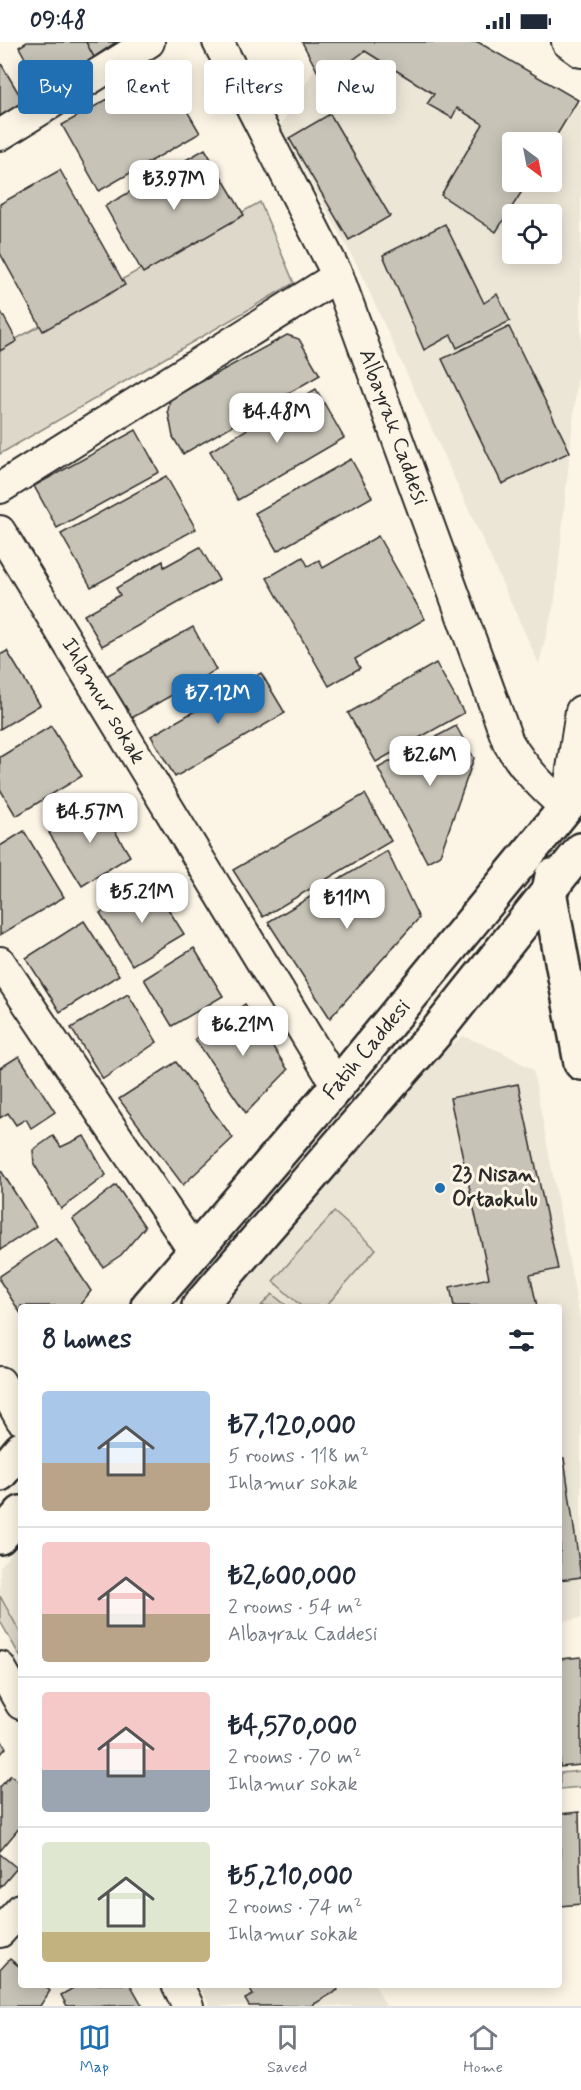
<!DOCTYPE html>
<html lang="en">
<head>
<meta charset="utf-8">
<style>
	:root { --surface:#fff; --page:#f2f2f3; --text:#1f2937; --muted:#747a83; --line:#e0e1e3; --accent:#1f6fb2 }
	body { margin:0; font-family:Mynerve,sans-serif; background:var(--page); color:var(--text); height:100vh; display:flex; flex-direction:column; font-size:22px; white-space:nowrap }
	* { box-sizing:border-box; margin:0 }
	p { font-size:20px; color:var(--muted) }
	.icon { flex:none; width:33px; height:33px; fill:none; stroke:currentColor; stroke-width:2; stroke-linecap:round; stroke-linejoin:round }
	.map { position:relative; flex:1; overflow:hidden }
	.panel { position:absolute; left:18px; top:1262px; width:544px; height:684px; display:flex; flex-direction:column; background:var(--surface); border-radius:6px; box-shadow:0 3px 15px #0003 }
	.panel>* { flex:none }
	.hud { position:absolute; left:18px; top:18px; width:546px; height:54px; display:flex; gap:12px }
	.needle { width:39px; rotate:148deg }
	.tools { position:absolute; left:502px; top:90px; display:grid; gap:12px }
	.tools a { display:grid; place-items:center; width:60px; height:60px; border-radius:6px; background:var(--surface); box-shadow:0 3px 15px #0003; font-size:30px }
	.price { position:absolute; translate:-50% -51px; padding:0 14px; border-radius:12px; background:#fff; color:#222; font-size:20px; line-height:39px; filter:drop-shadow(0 2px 3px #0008) }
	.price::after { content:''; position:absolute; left:50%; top:36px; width:18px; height:14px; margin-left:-9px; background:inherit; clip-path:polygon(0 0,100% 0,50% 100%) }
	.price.active { background:var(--accent); color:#fff }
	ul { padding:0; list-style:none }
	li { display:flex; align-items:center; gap:18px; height:150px; padding:0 24px }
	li+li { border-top:2px solid var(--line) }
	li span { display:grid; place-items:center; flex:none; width:168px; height:120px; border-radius:6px; color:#555 }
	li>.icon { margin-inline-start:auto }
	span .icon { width:72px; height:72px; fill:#fffc; stroke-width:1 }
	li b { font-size:26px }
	h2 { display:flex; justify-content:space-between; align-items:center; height:72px; padding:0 24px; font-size:26px }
	.chip { padding:0 21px; border-radius:6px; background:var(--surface); box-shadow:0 3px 15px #0003; font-size:21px; line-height:54px }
	.chip.active { background:var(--accent); color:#fff }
	.status { display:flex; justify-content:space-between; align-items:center; height:42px; padding:0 30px; background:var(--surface); direction:ltr }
	.status svg { height:16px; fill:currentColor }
	.dock { display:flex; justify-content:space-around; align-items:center; height:84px; border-top:2px solid var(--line); background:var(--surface); font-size:16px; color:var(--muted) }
	.dock a { display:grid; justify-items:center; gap:3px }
	.dock .active { color:var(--accent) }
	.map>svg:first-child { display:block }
	.built { fill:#ece6d7; fill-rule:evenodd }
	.green { fill:#ded8ca; stroke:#84827a; stroke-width:1.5 }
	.building { fill:#c8c3b7; stroke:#2b2b2b; stroke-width:1.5 }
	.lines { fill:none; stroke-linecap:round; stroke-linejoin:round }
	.minor-casing { stroke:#2b2b2b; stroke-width:34 }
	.major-casing { stroke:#2b2b2b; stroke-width:38 }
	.minor { stroke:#fcf5e5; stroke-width:30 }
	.major { stroke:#fcf5e5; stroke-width:33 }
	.poi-dot { fill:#1f6fb2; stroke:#fcf5e5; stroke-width:2 }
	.labels { text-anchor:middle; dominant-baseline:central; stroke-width:6; stroke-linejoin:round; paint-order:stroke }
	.street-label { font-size:22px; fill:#2b2b2b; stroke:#fcf5e5 }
	.poi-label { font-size:22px; font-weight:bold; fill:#2b2b2b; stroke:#fcf5e5; text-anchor:start }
</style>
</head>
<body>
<div class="status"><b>09:48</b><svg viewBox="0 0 49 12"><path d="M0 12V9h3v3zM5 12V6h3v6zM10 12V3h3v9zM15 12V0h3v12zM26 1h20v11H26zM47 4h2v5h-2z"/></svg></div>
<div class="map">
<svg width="581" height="1964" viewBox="0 0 581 1964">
	<rect width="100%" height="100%" fill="#fcf5e5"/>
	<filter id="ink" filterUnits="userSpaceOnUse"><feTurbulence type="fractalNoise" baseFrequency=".0167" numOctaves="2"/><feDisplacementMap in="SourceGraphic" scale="12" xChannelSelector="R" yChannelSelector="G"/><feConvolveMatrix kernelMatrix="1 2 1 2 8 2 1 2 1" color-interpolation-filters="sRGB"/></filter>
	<g filter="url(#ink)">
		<g class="built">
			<path d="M 331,0 L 477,0 L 581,64 L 581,300 L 555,558 L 539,622 L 358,225 L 280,84 ZM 513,100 L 552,100 L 552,140 L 513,140 ZM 513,172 L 552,172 L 552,212 L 513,212 Z"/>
			<polygon points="463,994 502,1010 533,1028 581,1282 581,1576 560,1580 560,1264 224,1264 442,1011"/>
			<polygon points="21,1500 21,1616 0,1579 0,1525"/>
			<polygon points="199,1943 375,1943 386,1964 210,1964"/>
		</g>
		<g class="green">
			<polygon points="260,160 294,241 0,412 0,306"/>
			<polygon points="334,1170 376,1207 326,1264 301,1264 273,1239"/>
			<polygon points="272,1252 287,1264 261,1264"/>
			<polygon points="0,1554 21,1592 21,1616 0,1579"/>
			<polygon points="581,1729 581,1745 560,1747 560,1731"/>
		</g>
		<g class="building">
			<polygon points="27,0 86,0 94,15 43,49 19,5"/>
			<polygon points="86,0 116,0 94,15"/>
			<polygon points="302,0 478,0 578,58 552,101 513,100 513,140 528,140 496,190 441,153 483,82 457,66 452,76 427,62 434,52 365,9 323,40"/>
			<polygon points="0,20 28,67 0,83"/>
			<polygon points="162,26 200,91 99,149 62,83"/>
			<polygon points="330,72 390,174 349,198 289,96"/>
			<polygon points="205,107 244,173 143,231 105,164"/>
			<polygon points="60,128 125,243 43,289 0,211 0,162"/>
			<polygon points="445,182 484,261 497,252 510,279 457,306 451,293 424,308 383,213"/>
			<polygon points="0,268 17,299 0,309"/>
			<polygon points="509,285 570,410 502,442 442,317"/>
			<polygon points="287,293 299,297 320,333 183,412 173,395 168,369 170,357"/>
			<polygon points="316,347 344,396 238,458 210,409"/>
			<polygon points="136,388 159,430 57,486 34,444"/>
			<polygon points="351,417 372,455 277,509 255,471"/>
			<polygon points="166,434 196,487 91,545 61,492"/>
			<polygon points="378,494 425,577 355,617 360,626 329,644 267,536 303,515 308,524 319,518 323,526"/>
			<polygon points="200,505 219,538 102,604 84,573 120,553 116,546 163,519 164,525"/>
			<polygon points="193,585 216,628 130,677 106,634"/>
			<polygon points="7,609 40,663 0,687 0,613"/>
			<polygon points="436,621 464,671 376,720 348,671"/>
			<polygon points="261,631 285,671 175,735 151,694"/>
			<polygon points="51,684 82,734 16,774 0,747 0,715"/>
			<polygon points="456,684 474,716 440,813 427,820 378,726"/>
			<polygon points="365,752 391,799 263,875 233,828"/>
			<polygon points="98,761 130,814 82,844 49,791"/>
			<polygon points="24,789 64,855 0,893 0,804"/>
			<polygon points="387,809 419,876 330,976 268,880"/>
			<polygon points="151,840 184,892 132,923 100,871"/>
			<polygon points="84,879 119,933 60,970 26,916"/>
			<polygon points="194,906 223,954 172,984 144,937"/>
			<polygon points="128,952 157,1000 103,1037 71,986"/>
			<polygon points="245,962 288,1028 246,1071 195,997"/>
			<polygon points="19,1014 55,1070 31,1086 26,1077 16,1083 8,1071 0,1076 0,1026"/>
			<polygon points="176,1020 233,1096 183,1143 119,1057"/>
			<polygon points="518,1042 558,1227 530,1233 537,1264 454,1264 450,1245 489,1236 450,1056"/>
			<polygon points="53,1094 61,1105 84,1094 106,1133 61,1167 34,1122 33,1108"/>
			<polygon points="0,1127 36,1184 0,1208"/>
			<polygon points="116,1143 145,1185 121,1213 103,1225 73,1177"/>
			<polygon points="56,1196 91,1249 79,1264 21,1264 21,1272 0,1239 0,1234"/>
			<polygon points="564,1416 581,1535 560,1538 560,1417"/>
			<polygon points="581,1615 581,1723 560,1725 560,1617"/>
			<polygon points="0,1696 6,1706 0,1713"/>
			<polygon points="11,1733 21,1741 21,1784 0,1809 0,1745"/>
			<polygon points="579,1770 581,1862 560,1864 560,1772"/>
			<polygon points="0,1812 17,1826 0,1846"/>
			<polygon points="10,1917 21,1926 21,1942 42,1942 50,1949 40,1964 0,1964 0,1928"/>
			<polygon points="80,1942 130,1942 142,1963 67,1964 61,1953"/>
			<polygon points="247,1942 335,1942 338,1948 311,1964 249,1964 245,1957 253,1953"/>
		</g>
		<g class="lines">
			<g class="minor-casing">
				<g id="minor">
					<path d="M 218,0 L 338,234 L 508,700 C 524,727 543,746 566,766"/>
					<polyline points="567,0 581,10"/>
					<polyline points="0,93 149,0"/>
					<polyline points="0,446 338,234"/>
					<polyline points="0,489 337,1044"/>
					<polyline points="566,766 581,669"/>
					<polyline points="0,920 195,1211"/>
					<polyline points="0,1340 21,1377"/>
					<polyline points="0,1625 21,1662"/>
					<polyline points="0,1890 21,1867"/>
					<polyline points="177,1942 188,1964"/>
				</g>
			</g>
			<g class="major-casing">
				<g id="major">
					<polyline points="552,834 549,849 581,1021"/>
					<polyline points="148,1264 337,1044 581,747"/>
					<polyline points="199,1264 438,988 581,808"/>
					<polyline points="0,1432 21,1407"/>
					<polyline points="0,1495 21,1471"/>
				</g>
			</g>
			<use href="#minor" class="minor"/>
			<use href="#major" class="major"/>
		</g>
	</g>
	<circle class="poi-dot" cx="440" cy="1146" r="6"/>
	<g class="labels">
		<g class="street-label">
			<text transform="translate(393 385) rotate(70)">Albayrak Caddesi</text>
			<text transform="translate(103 659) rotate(59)">Ihlamur sokak</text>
			<text transform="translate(367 1008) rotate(-50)">Fatih Caddesi</text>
		</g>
		<g class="poi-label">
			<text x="452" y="1133">23 Nisan<tspan x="452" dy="25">Ortaokulu</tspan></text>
		</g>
	</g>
</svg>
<div class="tools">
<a><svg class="needle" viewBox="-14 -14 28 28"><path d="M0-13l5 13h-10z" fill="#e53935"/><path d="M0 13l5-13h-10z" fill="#747a83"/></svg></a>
<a><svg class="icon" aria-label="locate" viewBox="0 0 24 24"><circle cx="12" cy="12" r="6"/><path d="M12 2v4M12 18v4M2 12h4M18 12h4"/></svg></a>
</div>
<b class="price" style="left:174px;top:169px">₺3.97M</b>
<b class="price" style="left:277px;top:402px">₺4.48M</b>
<b class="price active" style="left:218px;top:683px">₺7.12M</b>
<b class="price" style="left:430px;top:745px">₺2.6M</b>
<b class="price" style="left:90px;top:802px">₺4.57M</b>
<b class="price" style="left:142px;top:882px">₺5.21M</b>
<b class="price" style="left:347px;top:888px">₺11M</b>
<b class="price" style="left:243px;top:1015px">₺6.21M</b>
<div class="hud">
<a class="chip active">Buy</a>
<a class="chip">Rent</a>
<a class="chip">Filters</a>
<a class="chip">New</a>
</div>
<section class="panel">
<h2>8 homes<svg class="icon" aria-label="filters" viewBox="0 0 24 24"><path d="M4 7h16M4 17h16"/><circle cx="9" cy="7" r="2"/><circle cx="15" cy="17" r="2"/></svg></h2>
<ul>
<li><span style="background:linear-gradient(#a9c7e8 60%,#b9a48a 0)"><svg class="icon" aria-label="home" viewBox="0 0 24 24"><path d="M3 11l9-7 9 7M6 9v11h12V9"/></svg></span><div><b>₺7,120,000</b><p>5 rooms · 118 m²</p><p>Ihlamur sokak</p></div></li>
<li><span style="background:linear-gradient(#f6c9c9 60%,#b9a48a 0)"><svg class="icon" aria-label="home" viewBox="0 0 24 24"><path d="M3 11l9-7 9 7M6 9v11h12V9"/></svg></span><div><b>₺2,600,000</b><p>2 rooms · 54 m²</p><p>Albayrak Caddesi</p></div></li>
<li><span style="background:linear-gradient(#f6c9c9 65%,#9aa5b1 0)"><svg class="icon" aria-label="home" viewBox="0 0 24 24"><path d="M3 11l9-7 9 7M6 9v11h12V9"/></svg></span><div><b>₺4,570,000</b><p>2 rooms · 70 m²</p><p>Ihlamur sokak</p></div></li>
<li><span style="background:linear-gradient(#dfe7d0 75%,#c2b280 0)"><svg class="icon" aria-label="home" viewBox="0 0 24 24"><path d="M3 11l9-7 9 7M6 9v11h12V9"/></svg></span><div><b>₺5,210,000</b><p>2 rooms · 74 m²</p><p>Ihlamur sokak</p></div></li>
</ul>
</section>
</div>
<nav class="dock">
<a class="active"><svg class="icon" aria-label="map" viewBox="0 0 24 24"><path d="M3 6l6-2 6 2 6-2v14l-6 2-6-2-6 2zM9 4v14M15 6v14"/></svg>Map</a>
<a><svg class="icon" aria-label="saved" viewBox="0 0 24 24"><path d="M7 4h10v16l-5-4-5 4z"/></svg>Saved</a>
<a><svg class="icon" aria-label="home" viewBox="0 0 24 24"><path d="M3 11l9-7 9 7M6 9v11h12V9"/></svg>Home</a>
</nav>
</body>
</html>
